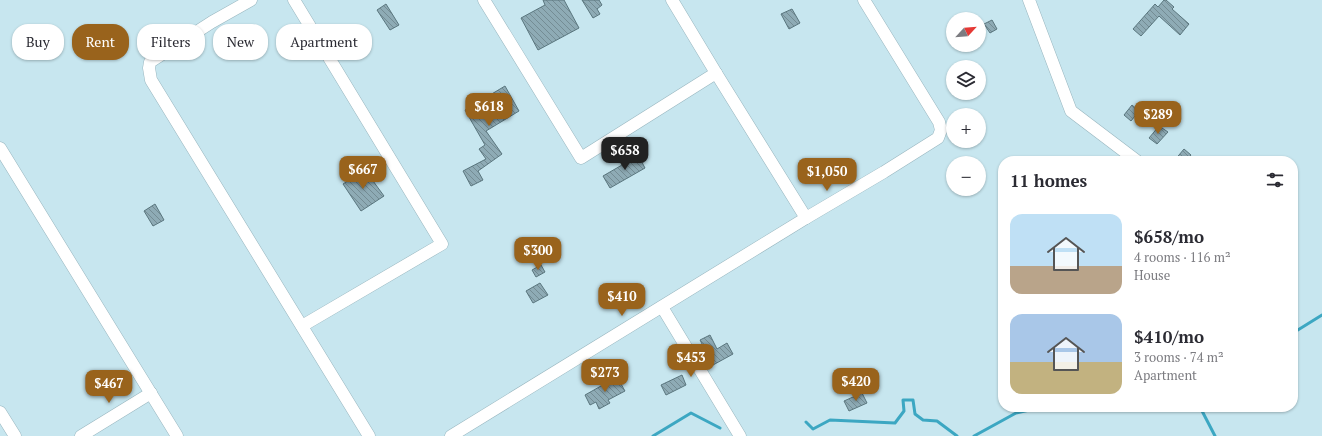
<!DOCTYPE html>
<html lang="en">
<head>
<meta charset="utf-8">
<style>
	:root { --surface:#fff; --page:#f7f7f7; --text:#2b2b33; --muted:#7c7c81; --accent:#99631c }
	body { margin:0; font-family:"PT Serif",serif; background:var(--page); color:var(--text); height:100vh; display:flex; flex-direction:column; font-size:15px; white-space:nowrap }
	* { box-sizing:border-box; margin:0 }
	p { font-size:13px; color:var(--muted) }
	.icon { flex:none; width:22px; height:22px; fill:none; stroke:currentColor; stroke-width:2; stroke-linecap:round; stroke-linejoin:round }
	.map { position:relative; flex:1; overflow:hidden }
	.side { position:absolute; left:998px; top:156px; width:300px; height:256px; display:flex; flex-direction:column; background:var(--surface); border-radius:16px; box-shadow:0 1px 3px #0004 }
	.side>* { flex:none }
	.hud { position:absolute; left:12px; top:24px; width:380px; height:36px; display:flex; gap:8px }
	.needle { width:26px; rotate:64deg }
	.controls { position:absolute; left:946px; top:12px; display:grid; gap:8px }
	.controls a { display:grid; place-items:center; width:40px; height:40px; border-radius:50%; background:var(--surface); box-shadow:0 1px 3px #0004; font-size:20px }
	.price { position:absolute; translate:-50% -34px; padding:0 9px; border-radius:8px; background:var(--accent); color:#fff; font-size:13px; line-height:26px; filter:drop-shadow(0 1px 2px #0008) }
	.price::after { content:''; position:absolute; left:50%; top:24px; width:12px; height:9px; margin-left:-6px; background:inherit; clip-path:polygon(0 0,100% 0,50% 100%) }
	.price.current { background:#222; color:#fff }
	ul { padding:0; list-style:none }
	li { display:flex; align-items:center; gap:12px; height:100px; padding:0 12px }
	li span { display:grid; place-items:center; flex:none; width:112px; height:80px; border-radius:12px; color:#555 }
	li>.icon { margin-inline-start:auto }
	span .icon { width:48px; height:48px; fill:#fffc; stroke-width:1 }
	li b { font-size:17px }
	h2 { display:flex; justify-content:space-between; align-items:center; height:48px; padding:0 12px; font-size:17px }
	.tag { padding:0 14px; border-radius:16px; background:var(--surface); box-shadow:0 1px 3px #0004; font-size:14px; line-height:36px }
	.tag.current { background:var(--accent); color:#fff }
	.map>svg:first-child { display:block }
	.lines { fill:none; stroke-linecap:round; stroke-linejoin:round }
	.stream { stroke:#3ca7c2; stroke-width:3 }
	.building { fill:url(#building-back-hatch); stroke:#5a767e }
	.minor-casing { stroke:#98b6bf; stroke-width:13 }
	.minor { stroke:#fff; stroke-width:12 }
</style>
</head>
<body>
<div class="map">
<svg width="1322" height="436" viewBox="0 0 1322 436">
	<defs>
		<pattern id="building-back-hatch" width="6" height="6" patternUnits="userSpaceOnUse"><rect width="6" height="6" fill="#8eabb5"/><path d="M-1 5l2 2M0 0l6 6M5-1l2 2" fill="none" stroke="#748c94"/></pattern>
	</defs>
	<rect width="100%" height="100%" fill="#c7e6ef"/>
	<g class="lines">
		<g class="stream">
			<polyline points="1293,333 1322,315"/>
			<polyline points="1200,407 1215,436"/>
			<polyline points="806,422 813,429 830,420 895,423 904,411 903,400 913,400 915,414 923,420 937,421 957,436"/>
			<polyline points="653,436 691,413 720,428"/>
			<polyline points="974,436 1016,413 1043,407"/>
		</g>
	</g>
	<g class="building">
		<polygon points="543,0 564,0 579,28 538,50 521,18 545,5"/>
		<polygon points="582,0 599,0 602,5 597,9 600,14 593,18"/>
		<polygon points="1164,0 1166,0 1174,7 1172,9 1189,24 1180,35 1159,16 1141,36 1133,29 1155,4 1158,7"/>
		<polygon points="386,4 399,25 390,30 377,10"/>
		<polygon points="792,9 800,23 789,29 781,14"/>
		<polygon points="992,20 997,29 990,33 984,24"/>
		<polygon points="505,86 519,111 486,131 502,154 478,171 483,180 471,186 463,171 486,159 479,149 485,145 465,110"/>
		<polygon points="1132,105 1139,111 1131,121 1124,115"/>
		<polygon points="1159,126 1168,132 1157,144 1149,138"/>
		<polygon points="1184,149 1191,155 1186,161 1174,161"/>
		<polygon points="637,153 645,168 610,188 603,176 622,165 621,162"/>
		<polygon points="365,170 384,196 361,211 343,184"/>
		<polygon points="155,204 164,220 153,226 144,211"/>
		<polygon points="541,265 545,272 536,277 532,270"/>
		<polygon points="540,283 548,295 533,303 526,291"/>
		<polygon points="710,335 717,349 727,343 733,354 713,365 700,340"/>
		<polygon points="682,375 686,385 666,395 661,385"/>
		<polygon points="617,377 625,391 608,400 610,403 599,409 596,402 590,405 585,395"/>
		<polygon points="862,393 867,403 849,411 844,401"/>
	</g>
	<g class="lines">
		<g class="minor-casing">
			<g id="minor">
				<polyline points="251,0 212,22 150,62 149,68 151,80 369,436"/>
				<polyline points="294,0 442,244 302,326"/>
				<polyline points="484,0 581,158 716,73"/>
				<polyline points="672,0 716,73 806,218 884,172 938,138 941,130 939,122 864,0"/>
				<polyline points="1029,0 1071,111 1137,161"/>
				<polyline points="0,148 177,436"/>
				<polyline points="662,307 740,436"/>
				<polyline points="0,412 15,436"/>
				<polyline points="81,436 151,393"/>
				<polyline points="451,436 806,218"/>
			</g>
		</g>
		<use href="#minor" class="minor"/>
	</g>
</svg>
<div class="controls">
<a><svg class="needle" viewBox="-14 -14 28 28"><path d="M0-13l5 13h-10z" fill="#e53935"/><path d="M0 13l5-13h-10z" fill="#7c7c81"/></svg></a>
<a><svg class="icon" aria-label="layers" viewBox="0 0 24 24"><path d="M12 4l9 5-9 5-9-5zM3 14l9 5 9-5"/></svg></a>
<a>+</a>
<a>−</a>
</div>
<b class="price" style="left:489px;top:127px">$618</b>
<b class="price" style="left:1158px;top:135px">$289</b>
<b class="price current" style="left:625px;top:171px">$658</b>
<b class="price" style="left:363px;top:190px">$667</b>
<b class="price" style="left:827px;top:192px">$1,050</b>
<b class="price" style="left:538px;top:271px">$300</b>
<b class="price" style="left:622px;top:317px">$410</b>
<b class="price" style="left:691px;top:378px">$453</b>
<b class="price" style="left:605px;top:393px">$273</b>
<b class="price" style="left:856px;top:402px">$420</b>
<b class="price" style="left:109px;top:404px">$467</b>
<div class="hud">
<a class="tag">Buy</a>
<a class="tag current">Rent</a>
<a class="tag">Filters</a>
<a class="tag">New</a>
<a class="tag">Apartment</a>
</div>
<section class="side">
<h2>11 homes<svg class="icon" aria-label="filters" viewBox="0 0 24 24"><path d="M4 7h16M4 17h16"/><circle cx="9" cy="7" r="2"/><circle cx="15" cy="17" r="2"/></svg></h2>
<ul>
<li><span style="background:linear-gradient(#bfe0f5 65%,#b9a48a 0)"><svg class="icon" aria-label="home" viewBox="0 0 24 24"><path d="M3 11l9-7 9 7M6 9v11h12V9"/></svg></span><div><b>$658/mo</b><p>4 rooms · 116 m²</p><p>House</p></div></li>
<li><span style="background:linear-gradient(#a9c7e8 60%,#c2b280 0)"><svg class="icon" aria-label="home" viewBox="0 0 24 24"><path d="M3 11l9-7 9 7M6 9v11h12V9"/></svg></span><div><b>$410/mo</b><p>3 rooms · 74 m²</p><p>Apartment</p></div></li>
</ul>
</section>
</div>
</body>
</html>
